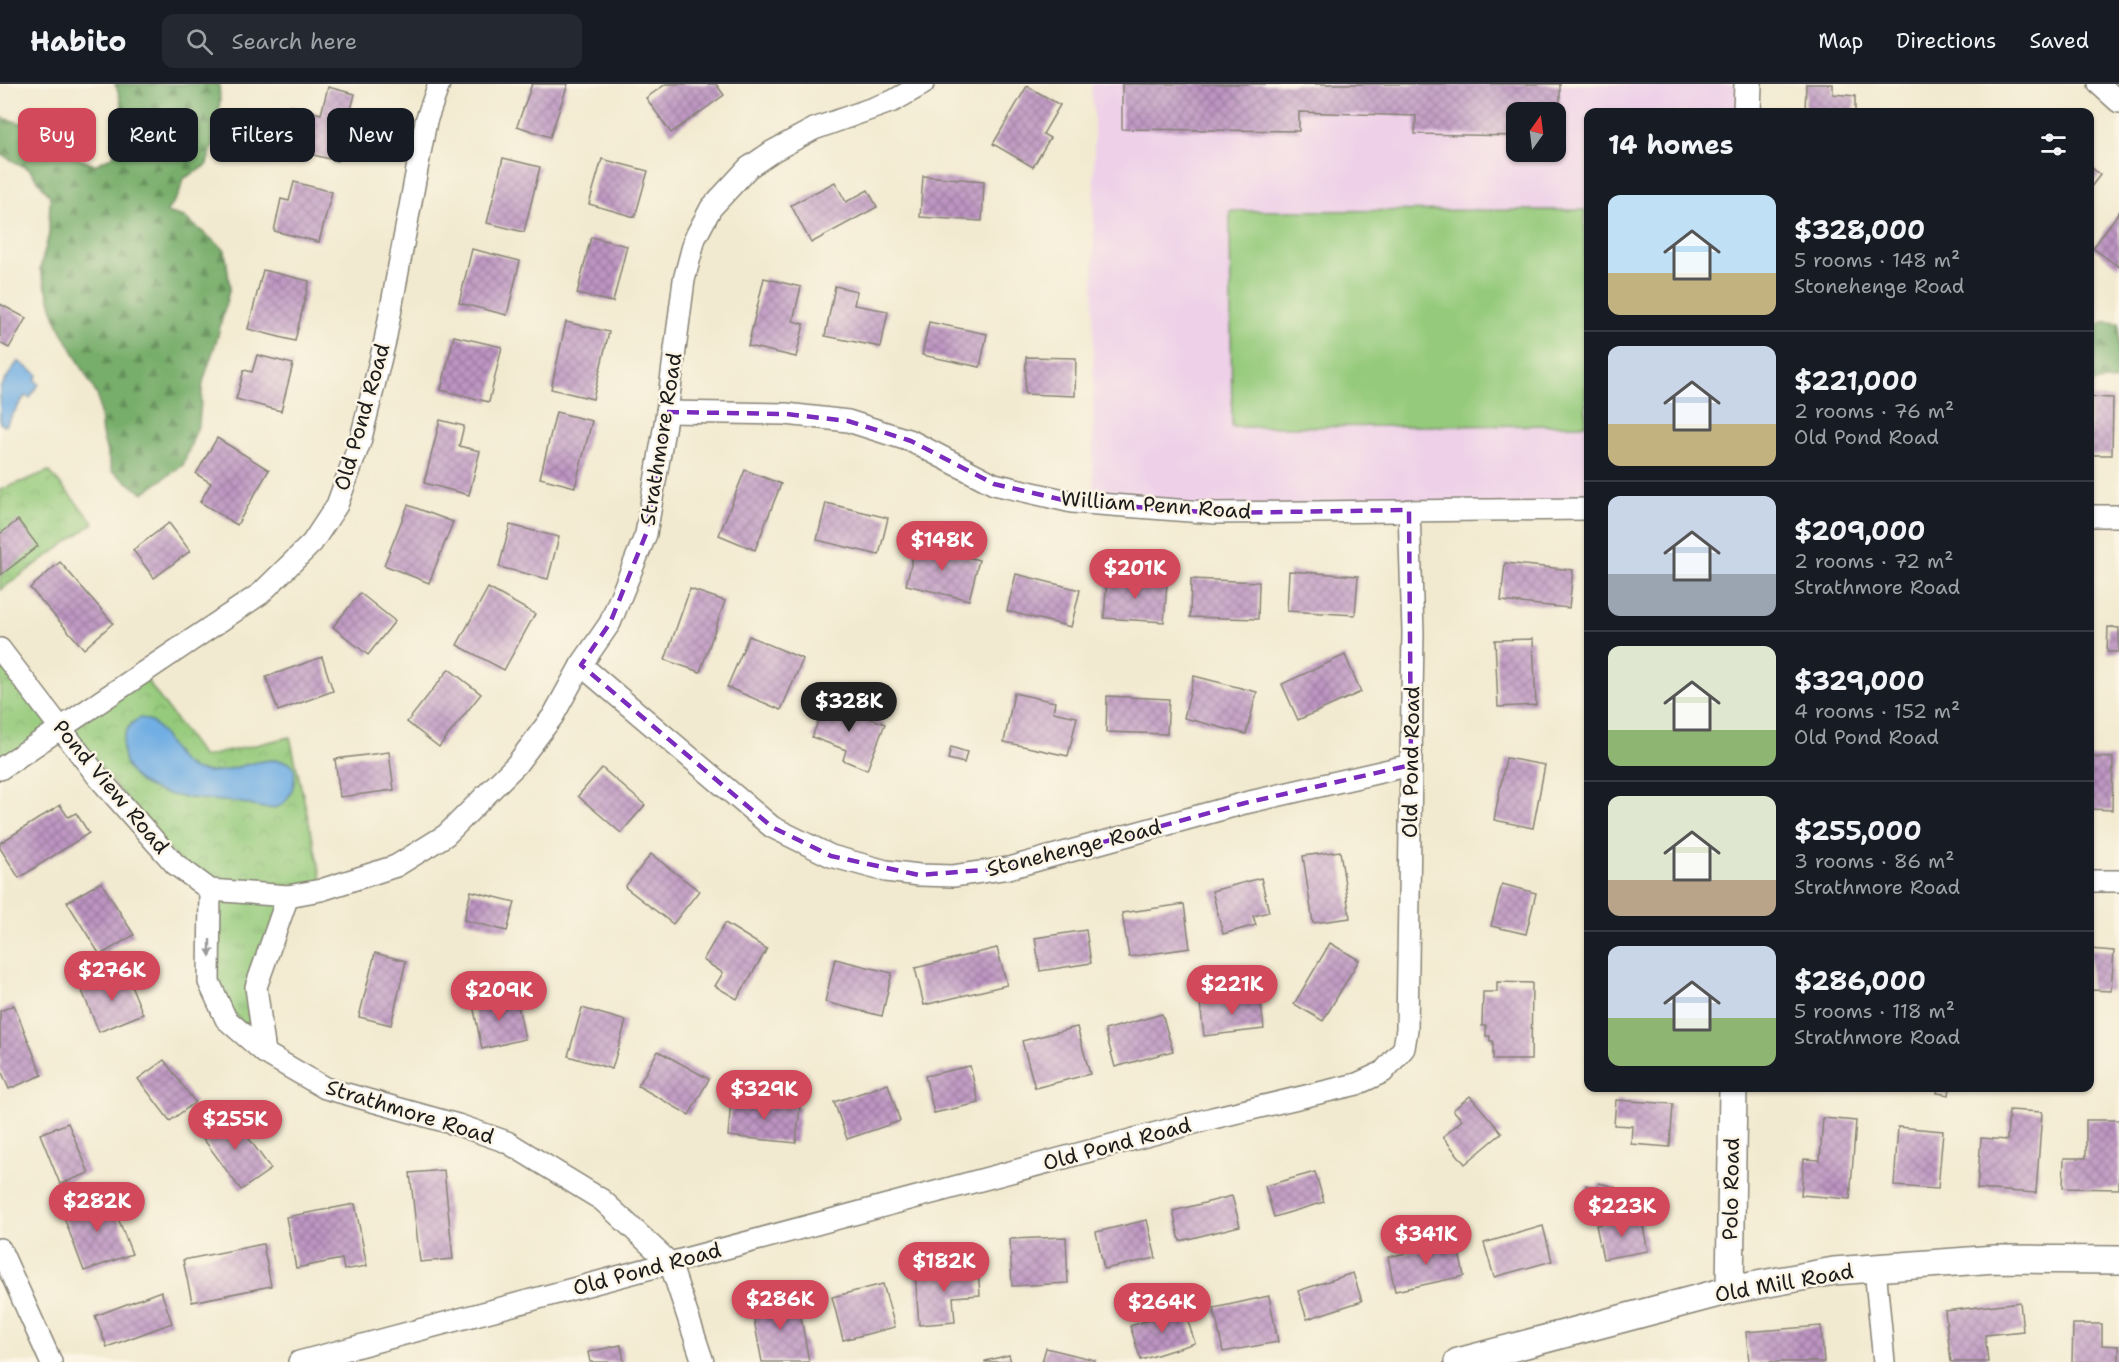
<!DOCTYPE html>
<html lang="en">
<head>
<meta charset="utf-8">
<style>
	:root { --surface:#171b24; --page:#242831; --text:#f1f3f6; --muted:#9ea1a6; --line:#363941; --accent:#d1495b }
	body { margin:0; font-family:"Shantell Sans",sans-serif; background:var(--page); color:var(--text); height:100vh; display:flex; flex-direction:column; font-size:22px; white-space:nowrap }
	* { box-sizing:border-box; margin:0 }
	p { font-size:20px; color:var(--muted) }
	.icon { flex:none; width:33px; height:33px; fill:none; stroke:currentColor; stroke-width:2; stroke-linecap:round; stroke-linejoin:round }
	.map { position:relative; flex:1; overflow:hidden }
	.side { position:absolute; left:1584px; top:24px; width:510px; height:984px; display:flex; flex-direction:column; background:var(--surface); border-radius:12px; box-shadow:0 2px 4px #0004 }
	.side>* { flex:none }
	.top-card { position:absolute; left:18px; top:24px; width:570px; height:54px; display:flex; gap:12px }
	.needle { width:39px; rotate:14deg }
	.buttons { position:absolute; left:1506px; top:18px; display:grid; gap:12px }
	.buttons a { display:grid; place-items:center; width:60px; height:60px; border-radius:12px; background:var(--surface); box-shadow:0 2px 4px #0004; font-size:30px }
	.price { position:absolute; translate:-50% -51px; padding:0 14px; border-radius:21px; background:var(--accent); color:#fff; font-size:20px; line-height:39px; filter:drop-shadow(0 2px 3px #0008) }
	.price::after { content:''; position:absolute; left:50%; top:36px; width:18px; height:14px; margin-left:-9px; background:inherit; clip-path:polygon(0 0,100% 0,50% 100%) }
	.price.current { background:#222; color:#fff }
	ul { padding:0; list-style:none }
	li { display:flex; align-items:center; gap:18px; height:150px; padding:0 24px }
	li+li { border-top:2px solid var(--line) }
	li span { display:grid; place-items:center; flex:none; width:168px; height:120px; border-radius:12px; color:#555 }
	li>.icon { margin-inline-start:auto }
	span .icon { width:72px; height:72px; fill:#fffc; stroke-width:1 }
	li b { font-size:26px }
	h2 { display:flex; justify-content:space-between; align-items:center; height:72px; padding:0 24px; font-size:26px }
	.tag { padding:0 21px; border-radius:12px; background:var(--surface); box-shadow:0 2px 4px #0004; font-size:21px; line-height:54px }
	.tag.current { background:var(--accent); color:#fff }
	header { display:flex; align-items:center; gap:36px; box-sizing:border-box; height:84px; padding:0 30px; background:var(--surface); border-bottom:2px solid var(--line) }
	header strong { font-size:28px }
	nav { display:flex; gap:33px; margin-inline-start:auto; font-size:21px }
	.search { width:420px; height:54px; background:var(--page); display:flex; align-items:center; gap:15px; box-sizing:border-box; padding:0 21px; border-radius:12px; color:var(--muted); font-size:22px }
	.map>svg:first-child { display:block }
	.built { fill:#eed0e8; fill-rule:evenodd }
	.grass { fill:url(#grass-tufts); stroke:#58734c; stroke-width:1.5 }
	.forest { fill:url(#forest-firs); stroke:#4a6544; stroke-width:1.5 }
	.park { fill:url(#park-crowns); stroke:#58734c; stroke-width:1.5 }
	.pitch { fill:#95ca7c; stroke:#58734c; stroke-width:1.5 }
	.water { fill:#71aee3; stroke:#466580; stroke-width:1.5 }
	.building { fill:url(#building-cross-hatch) }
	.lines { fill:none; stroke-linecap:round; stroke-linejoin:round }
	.minor-casing { stroke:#878376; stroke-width:24 }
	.tertiary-casing { stroke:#878376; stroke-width:30 }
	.minor { stroke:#fff; stroke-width:21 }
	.tertiary { stroke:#fff; stroke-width:27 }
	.oneway { fill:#999 }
	.marked { fill:none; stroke:#7b2cbf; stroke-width:4.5; stroke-dasharray:12 8; stroke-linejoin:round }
	.labels { text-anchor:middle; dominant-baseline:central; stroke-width:5; stroke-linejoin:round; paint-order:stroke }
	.street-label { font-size:21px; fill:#1c1c1c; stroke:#fcf5e5 }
</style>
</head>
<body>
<header>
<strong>Habito</strong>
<div class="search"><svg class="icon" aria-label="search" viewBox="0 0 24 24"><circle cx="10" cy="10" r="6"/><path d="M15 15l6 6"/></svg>Search here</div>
<nav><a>Map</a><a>Directions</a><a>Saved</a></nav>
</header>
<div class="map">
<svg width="2119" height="1278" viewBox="0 0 2119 1278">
	<defs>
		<pattern id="grass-tufts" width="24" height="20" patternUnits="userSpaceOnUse" patternTransform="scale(1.5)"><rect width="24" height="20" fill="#95ca7c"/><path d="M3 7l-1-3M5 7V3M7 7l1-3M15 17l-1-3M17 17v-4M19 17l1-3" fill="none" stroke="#80ad6b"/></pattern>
		<pattern id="forest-firs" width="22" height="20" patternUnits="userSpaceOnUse" patternTransform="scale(1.5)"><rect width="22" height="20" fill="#78ae6c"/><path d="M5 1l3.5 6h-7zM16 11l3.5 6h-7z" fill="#628d58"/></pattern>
		<pattern id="park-crowns" width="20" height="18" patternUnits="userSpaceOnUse" patternTransform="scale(1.5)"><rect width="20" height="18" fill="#95ca7c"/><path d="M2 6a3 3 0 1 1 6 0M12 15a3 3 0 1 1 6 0" fill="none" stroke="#80ad6b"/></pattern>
		<pattern id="building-cross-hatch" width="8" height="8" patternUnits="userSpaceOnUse" patternTransform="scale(1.5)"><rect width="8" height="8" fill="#bd95c2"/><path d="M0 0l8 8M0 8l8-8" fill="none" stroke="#99799d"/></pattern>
	</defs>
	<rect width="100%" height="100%" fill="#fcf5e5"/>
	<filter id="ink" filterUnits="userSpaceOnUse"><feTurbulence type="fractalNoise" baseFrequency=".0167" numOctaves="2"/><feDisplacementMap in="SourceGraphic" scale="12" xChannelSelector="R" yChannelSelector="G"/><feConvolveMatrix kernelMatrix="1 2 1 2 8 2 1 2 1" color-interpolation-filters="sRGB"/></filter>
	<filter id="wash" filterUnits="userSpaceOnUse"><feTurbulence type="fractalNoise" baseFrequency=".008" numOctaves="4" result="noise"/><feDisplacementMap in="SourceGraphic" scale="24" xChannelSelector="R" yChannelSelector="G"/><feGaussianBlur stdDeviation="1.35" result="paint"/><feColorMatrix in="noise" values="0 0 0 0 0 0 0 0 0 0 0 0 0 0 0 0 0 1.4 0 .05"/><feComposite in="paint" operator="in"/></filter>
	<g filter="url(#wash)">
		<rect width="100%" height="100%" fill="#f2ead0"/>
		<path class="built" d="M 1091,0 L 1748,0 L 1747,28 L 1588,28 L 1588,426 L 1093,420 L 1094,33 ZM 1516,28 L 1556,28 L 1556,68 L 1516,68 Z"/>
		<polygon class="grass" points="210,806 288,812 256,903 265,969 210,898"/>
		<g class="forest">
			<path d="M 115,0 L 219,0 C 222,30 217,55 206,82 L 183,95 L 179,111 L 166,128 L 184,133 L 225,166 L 230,203 L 217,255 L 203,298 L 199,339 L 183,381 L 143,409 L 112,387 L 102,350 L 98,313 L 58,240 L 40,185 L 49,150 L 50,112 L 29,85 L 0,70 L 0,33 L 34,43 L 74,73 L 95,81 L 113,72 C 122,46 127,26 115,0 Z"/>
			<polygon points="2105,238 2119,239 2119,296 2090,299 2090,243"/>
		</g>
		<g class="park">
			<polygon points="49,387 94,439 0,506 0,406"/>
			<polygon points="0,565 62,644 0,685"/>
			<polygon points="146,595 203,673 290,653 323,801 212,802 176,774 69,646"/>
		</g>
		<polygon class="pitch" points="1585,126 1586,341 1232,343 1230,127"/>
		<g class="water">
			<polygon points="18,277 38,291 35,296 39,300 30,314 25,312 5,342 0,339 0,304"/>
			<path d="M 141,634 C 167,637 168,678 197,686 C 229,695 260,666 292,680 C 299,693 291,718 277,723 C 264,727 250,720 237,718 C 197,714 118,717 123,658 C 125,647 131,637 141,634 Z"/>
		</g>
		<g id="blocks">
			<g class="building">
				<polygon points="532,0 568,0 550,53 517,42"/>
				<polygon points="666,0 716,0 724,11 671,49 646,14"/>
				<polygon points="1122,0 1560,0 1560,38 1556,38 1556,28 1516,28 1515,52 1415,50 1416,32 1299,28 1299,47 1122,45"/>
				<polygon points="1806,0 1833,0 1833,10 1855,12 1855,28 1805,28"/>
				<polygon points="1027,2 1060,21 1043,50 1050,54 1033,83 993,60"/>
				<polygon points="328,3 355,10 338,77 281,63 291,22 321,30"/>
				<polygon points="503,74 540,83 524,148 487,139"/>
				<polygon points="602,75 648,87 635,133 589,120"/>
				<polygon points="2090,82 2100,91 2090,104"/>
				<polygon points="923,92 984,97 982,137 920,133"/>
				<polygon points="294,98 332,108 319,158 274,147 281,115 289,117"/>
				<polygon points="835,98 846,118 868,106 877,123 811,159 791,121"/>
				<polygon points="2119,128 2119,183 2093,164"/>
				<polygon points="591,153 627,162 613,218 577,210"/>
				<polygon points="472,165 520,177 507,231 459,219"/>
				<polygon points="263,186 309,197 295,257 248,245"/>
				<polygon points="764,194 801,203 793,237 804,240 796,273 748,262"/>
				<polygon points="835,202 857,207 854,221 888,227 881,263 825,252"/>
				<polygon points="0,220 26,234 9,264 0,259"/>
				<polygon points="566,238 609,248 593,315 551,305"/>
				<polygon points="929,238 987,250 980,283 922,271"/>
				<polygon points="454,252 502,263 489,318 441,306"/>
				<polygon points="257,271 293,280 281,327 236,315 244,286 252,288"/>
				<polygon points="1026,273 1076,274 1075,312 1025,310"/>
				<polygon points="2090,313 2113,314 2112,371 2091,371"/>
				<polygon points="556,328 592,337 575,403 540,394"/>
				<polygon points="440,336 464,342 459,362 480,367 469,411 424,399"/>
				<polygon points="217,354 269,386 237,441 200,418 211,399 196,390"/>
				<polygon points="745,386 781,400 755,466 719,451"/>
				<polygon points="826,419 888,434 879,471 817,456"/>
				<polygon points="408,421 453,438 429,499 384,481"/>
				<polygon points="18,436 38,462 1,491 0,450"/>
				<polygon points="169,439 190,467 154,494 133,466"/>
				<polygon points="510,441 559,453 548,495 499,483"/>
				<polygon points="916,460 979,476 969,516 906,501"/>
				<polygon points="60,478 113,539 84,565 30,504"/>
				<polygon points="1505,479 1573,486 1569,524 1501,517"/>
				<polygon points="1289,487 1358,492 1355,531 1287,527"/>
				<polygon points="1016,490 1080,506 1071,543 1007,527"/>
				<polygon points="1107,494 1167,499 1164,538 1104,534"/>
				<polygon points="1191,495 1259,498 1258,535 1190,533"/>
				<polygon points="488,504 535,530 504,586 457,561"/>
				<polygon points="690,505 725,517 700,588 665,576"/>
				<polygon points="360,509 395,537 368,571 333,543"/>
				<polygon points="2108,543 2119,544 2119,568 2107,568"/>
				<polygon points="749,552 803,575 781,626 727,603"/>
				<polygon points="1533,555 1536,621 1498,623 1495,556"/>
				<polygon points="1345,571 1361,608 1298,636 1282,600"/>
				<polygon points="322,573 333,607 278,627 266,593"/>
				<polygon points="449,585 481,610 439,663 407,638"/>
				<polygon points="1194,592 1257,608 1246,650 1184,634"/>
				<polygon points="1014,609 1055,618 1053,628 1077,633 1068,672 1004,658"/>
				<polygon points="1107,612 1169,615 1167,650 1106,648"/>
				<polygon points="826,617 885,640 867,686 843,676 846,666 812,653"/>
				<polygon points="951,663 967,668 964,679 948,675"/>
				<polygon points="389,668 394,706 340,713 335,675"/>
				<polygon points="2090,673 2113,674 2112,726 2090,725"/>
				<polygon points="1506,674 1545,681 1533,744 1494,736"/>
				<polygon points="602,684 645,721 621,749 578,712"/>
				<polygon points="60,721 68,733 76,729 89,749 19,794 0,764 0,759"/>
				<polygon points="1340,767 1350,834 1313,839 1303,772"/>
				<polygon points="651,770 699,807 673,840 625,803"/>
				<polygon points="1261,794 1269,828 1253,832 1256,841 1223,850 1212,807"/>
				<polygon points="101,798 134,851 100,871 67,818"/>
				<polygon points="1502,800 1536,809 1526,850 1491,842"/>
				<polygon points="471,807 515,818 507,847 464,836"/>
				<polygon points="1184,820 1190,864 1129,873 1122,829"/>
				<polygon points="725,839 767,865 737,915 715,902 723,889 703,876"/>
				<polygon points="1086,846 1091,879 1040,887 1035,854"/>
				<polygon points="1330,859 1359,876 1323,937 1294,920"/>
				<polygon points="997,864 1007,901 924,921 915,884"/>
				<polygon points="2090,865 2114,867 2111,907 2090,906"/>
				<polygon points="375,869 406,877 391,941 359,933"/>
				<polygon points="835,875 892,889 882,932 825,918"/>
				<polygon points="126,889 143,930 99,948 82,907"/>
				<polygon points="1497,898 1532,899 1531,976 1493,976 1493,957 1490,957 1490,952 1486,952 1486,942 1482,942 1483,908 1497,908"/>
				<polygon points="516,912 525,955 482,965 473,921"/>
				<polygon points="1260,912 1264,945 1204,952 1200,919"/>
				<polygon points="14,921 42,991 9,1005 0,984 0,927"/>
				<polygon points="582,924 626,937 612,985 568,972"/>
				<polygon points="1162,930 1173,967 1115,983 1105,946"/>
				<polygon points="1077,943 1090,990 1035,1004 1022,957"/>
				<polygon points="658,967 709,995 689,1031 638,1002"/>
				<polygon points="164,976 195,1018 170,1037 138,995"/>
				<polygon points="970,982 979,1019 934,1029 925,992"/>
				<polygon points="888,1000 900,1037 847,1055 834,1018"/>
				<polygon points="1938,1004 1950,1004 1949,1011 1937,1009"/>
				<polygon points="1470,1012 1502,1049 1465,1080 1443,1053 1462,1036 1453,1026"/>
				<polygon points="731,1016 800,1023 796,1059 728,1052"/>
				<polygon points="1616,1016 1673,1020 1670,1063 1631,1060 1632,1042 1614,1041"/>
				<polygon points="2009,1026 2042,1028 2036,1109 1977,1105 1981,1054 2007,1056"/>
				<polygon points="229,1027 271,1085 241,1106 199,1049"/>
				<polygon points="1823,1034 1856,1037 1850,1115 1801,1111 1804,1075 1820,1076"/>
				<polygon points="2086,1036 2119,1036 2119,1105 2063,1104 2064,1074 2086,1074"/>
				<polygon points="68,1039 89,1089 60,1100 40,1050"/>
				<polygon points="1898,1043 1943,1047 1938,1105 1894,1102"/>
				<polygon points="444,1086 453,1175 420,1178 410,1089"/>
				<polygon points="1315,1088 1324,1118 1274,1133 1265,1102"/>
				<polygon points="1599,1099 1615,1103 1610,1122 1583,1115 1586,1101 1597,1104"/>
				<polygon points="109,1111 132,1170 84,1187 62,1128"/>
				<polygon points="1232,1112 1240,1142 1180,1157 1173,1127"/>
				<polygon points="355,1120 367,1182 344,1186 342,1175 296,1184 286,1133"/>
				<polygon points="1641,1133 1648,1167 1603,1175 1596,1141"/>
				<polygon points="1147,1136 1156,1174 1104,1185 1096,1148"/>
				<polygon points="1543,1142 1552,1177 1494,1193 1484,1159"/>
				<polygon points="1066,1153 1068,1199 1012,1202 1010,1155"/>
				<polygon points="1457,1158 1464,1192 1395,1207 1388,1173"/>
				<polygon points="263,1160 271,1202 192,1218 183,1176"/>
				<polygon points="978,1184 980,1211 953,1213 955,1238 919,1241 915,1189"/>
				<polygon points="1353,1189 1362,1217 1307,1235 1298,1207"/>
				<polygon points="883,1200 895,1243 843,1256 832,1213"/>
				<polygon points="161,1207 172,1239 107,1263 95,1232"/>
				<polygon points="797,1211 809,1278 762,1278 751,1220"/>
				<polygon points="1269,1212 1278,1258 1223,1268 1214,1224"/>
				<polygon points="2020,1218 2023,1247 1985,1251 1988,1278 1951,1278 1945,1227"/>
				<polygon points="1184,1225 1195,1259 1141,1276 1130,1242"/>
				<polygon points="2073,1240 2102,1240 2102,1261 2119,1262 2119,1278 2072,1278"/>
				<polygon points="1821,1242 1824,1278 1749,1278 1746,1248"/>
				<polygon points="621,1261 624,1278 590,1278 588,1268"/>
				<polygon points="1046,1264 1095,1276 1095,1278 1042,1278"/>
				<polygon points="1009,1271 1011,1278 985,1278 985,1277"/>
			</g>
		</g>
	</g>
	<g filter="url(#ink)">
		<use href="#blocks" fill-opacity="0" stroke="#878376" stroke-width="1.5"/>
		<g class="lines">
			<g class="minor-casing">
				<g id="minor">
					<polyline points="2099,0 2119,18"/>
					<polyline points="667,328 786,330 848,337 911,357 994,400 1072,418 1216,429 1588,425"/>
					<polyline points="2090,432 2119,432"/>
					<polyline points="0,565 98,693 175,780 210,806 288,812 321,806 396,782 446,751 516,681 553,632 581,581 610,539 646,450 667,328 684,196 695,154 711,124 748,84 773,67 814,45 893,17 923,0"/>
					<polyline points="581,581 772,743 831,772 886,787 919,791 953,792 1009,784 1245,719 1411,681"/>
					<polyline points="0,685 260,510 312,459 337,421 360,358 385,257 426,37 439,0"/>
					<polyline points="2090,797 2119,797"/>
					<polyline points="210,806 209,898 226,935 265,969 325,1004 458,1041 507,1058 602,1116 670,1179 703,1278"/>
					<polyline points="265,969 256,903 288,812"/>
					<polyline points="0,1165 51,1278"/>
					<polyline points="1875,1184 1884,1278"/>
					<polyline points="299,1278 1213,1034 1357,1000 1383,988 1404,964 1407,945 1413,548 1409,426"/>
				</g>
			</g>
			<g class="tertiary-casing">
				<g id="tertiary">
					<polyline points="1747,28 1748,0"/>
					<polyline points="1730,1206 1733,1004"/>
					<polyline points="1458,1278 1730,1206 1834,1187 1995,1175 2119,1176"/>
				</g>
			</g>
			<use href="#minor" class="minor"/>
			<use href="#tertiary" class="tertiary"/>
		</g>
		<defs><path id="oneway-solid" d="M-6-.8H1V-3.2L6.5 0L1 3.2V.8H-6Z" transform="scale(1.5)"/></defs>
		<use class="oneway" href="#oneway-solid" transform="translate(210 864) rotate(90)"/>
	</g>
	<path class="marked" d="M 667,328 L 786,330 L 848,337 L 911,357 L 994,400 L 1072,418 L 1216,429 L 1409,426 L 1411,681 L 1245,719 L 1009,784 L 919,791 L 831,772 L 772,743 L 581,581 L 610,539 L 646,450 Z"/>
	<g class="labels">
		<g class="street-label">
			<text transform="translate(362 333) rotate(-74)">Old Pond Road</text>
			<text transform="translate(661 355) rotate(-81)">Strathmore Road</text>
			<text transform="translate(1156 421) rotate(4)">William Penn Road</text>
			<text transform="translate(1411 678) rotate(-89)">Old Pond Road</text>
			<text transform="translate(111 703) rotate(50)">Pond View Road</text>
			<text transform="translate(1074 764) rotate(-14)">Stonehenge Road</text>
			<text transform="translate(410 1028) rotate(17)">Strathmore Road</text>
			<text transform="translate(1117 1060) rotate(-15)">Old Pond Road</text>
			<text transform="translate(1731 1105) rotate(-89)">Polo Road</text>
			<text transform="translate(647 1185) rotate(-15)">Old Pond Road</text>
			<text transform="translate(1784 1199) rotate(-10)">Old Mill Road</text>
		</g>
	</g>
</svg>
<div class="buttons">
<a><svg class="needle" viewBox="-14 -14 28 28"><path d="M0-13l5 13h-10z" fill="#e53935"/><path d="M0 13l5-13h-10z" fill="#9ea1a6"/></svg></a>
</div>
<b class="price" style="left:942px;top:488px">$148K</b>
<b class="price" style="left:1135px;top:516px">$201K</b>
<b class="price current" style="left:849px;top:649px">$328K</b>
<b class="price" style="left:112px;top:918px">$276K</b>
<b class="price" style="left:1232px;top:932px">$221K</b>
<b class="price" style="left:499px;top:938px">$209K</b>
<b class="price" style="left:764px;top:1037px">$329K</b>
<b class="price" style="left:235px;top:1067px">$255K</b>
<b class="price" style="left:97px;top:1149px">$282K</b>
<b class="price" style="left:1622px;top:1154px">$223K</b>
<b class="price" style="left:1426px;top:1182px">$341K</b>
<b class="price" style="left:944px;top:1209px">$182K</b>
<b class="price" style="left:780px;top:1247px">$286K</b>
<b class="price" style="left:1162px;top:1250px">$264K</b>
<div class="top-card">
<a class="tag current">Buy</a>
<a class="tag">Rent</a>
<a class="tag">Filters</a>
<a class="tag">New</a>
</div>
<section class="side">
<h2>14 homes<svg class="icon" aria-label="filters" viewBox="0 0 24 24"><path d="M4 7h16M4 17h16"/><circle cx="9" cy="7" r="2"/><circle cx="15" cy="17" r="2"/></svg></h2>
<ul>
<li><span style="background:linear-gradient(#bfe0f5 65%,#c2b280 0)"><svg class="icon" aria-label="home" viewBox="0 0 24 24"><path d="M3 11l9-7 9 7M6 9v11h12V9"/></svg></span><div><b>$328,000</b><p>5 rooms · 148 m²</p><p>Stonehenge Road</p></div></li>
<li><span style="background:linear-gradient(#c9d6e8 65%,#c2b280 0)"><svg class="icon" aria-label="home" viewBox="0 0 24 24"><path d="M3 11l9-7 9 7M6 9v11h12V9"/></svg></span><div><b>$221,000</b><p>2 rooms · 76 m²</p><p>Old Pond Road</p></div></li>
<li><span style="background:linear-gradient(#c9d6e8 65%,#9aa5b1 0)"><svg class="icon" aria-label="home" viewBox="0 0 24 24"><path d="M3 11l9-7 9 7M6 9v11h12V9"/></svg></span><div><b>$209,000</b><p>2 rooms · 72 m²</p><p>Strathmore Road</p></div></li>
<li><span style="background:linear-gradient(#dfe7d0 70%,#8fb573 0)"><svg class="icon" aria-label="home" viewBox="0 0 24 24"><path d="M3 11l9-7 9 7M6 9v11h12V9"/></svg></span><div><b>$329,000</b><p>4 rooms · 152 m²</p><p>Old Pond Road</p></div></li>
<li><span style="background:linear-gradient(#dfe7d0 70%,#b9a48a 0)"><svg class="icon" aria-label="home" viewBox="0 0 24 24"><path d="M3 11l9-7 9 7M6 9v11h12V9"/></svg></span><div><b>$255,000</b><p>3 rooms · 86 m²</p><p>Strathmore Road</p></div></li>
<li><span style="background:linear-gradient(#c9d6e8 60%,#8fb573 0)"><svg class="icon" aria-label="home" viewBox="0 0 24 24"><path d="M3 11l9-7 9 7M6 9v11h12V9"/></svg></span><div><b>$286,000</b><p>5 rooms · 118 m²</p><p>Strathmore Road</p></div></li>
</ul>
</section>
</div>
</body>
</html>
